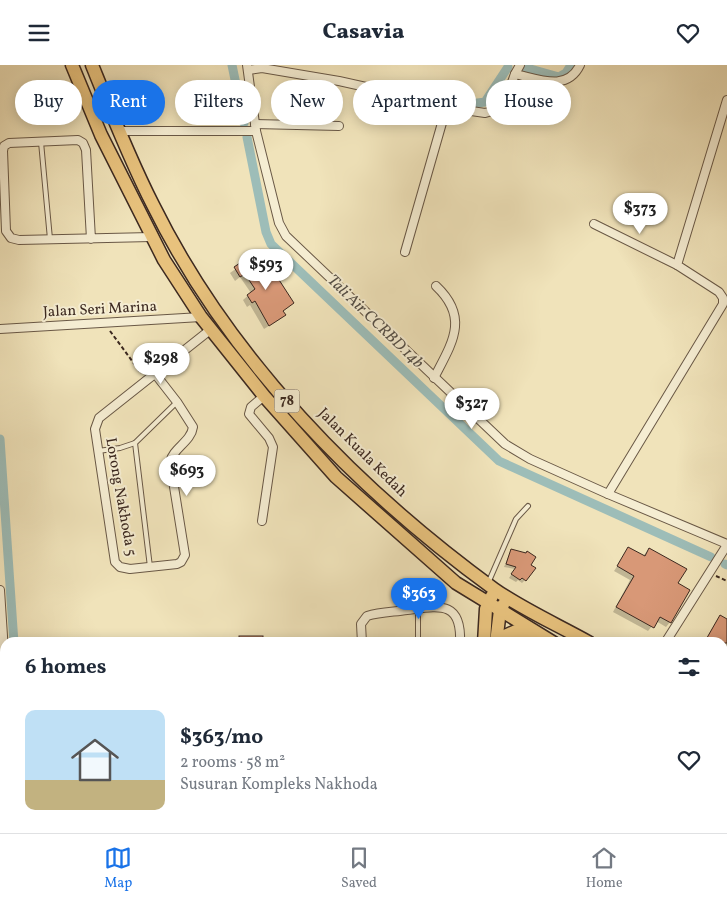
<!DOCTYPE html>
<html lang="en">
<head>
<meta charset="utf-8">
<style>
	:root { --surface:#fff; --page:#f2f2f3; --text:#1f2937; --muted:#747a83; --line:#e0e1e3; --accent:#1a73e8 }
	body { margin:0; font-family:Vollkorn,serif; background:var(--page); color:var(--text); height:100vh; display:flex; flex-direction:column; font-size:19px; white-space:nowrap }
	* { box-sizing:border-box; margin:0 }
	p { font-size:16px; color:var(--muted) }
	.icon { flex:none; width:28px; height:28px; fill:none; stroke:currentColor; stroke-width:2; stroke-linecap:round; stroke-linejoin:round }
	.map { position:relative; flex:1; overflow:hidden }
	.details { position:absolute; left:0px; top:572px; width:728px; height:196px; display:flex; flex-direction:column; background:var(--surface); border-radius:15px 15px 0 0; box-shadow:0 2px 12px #0003 }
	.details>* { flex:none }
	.hud { position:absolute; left:15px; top:15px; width:698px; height:45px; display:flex; gap:10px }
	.price { position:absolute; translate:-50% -42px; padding:0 11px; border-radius:18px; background:#fff; color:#222; font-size:16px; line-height:32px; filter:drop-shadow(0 1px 2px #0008) }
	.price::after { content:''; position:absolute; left:50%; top:30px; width:15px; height:11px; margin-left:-8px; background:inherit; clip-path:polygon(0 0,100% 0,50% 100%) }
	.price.on { background:var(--accent); color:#fff }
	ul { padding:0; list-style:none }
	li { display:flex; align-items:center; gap:15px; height:125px; padding:0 25px }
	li+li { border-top:1px solid var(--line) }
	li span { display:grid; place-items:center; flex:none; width:140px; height:100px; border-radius:10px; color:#555 }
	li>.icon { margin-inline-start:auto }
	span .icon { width:60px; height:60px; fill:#fffc; stroke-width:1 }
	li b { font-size:21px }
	h2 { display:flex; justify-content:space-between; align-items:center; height:60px; padding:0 25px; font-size:21px }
	.pill { padding:0 18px; border-radius:22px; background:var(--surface); box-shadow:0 2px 12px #0003; font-size:18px; line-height:45px }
	.pill.on { background:var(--accent); color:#fff }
	header { display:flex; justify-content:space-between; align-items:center; height:65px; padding:0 25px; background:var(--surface); font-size:22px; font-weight:800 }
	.menu { display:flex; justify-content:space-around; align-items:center; height:70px; border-top:1px solid var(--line); background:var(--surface); font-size:14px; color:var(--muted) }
	.menu a { display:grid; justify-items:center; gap:2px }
	.menu .on { color:var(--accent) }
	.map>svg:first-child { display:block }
	.shadow { fill:#0003 }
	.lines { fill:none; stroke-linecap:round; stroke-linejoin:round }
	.canal { stroke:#9dbdb8; stroke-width:9 }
	.building { fill:#d89877; stroke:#3c2920 }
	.lane-casing { stroke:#695846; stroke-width:6 }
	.street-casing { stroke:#695846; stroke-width:10 }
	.primary-casing { stroke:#3c2920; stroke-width:15 }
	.path { stroke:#3c2920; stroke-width:2; stroke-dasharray:4 2.5; stroke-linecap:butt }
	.lane { stroke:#f5edd2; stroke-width:4 }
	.street { stroke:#f5edd2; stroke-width:8 }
	.primary { stroke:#e8c27d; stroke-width:12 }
	.labels { text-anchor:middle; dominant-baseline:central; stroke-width:4; stroke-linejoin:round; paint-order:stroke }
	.shield { fill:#f5edd2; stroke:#746455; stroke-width:1 }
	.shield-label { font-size:14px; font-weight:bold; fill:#3c2920 }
	.street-label { font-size:15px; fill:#3c2920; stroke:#f5edd2 }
	.water-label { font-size:16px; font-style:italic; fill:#544e46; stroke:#f5edd2 }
</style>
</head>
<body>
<header><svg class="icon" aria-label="menu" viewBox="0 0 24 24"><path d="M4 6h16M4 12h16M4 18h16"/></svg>Casavia<svg class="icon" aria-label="heart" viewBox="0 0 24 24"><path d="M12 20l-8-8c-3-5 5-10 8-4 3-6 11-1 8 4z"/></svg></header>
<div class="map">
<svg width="727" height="768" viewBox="0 0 727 768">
	<rect width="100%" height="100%" fill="#f0e3ba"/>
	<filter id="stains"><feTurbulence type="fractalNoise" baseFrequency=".004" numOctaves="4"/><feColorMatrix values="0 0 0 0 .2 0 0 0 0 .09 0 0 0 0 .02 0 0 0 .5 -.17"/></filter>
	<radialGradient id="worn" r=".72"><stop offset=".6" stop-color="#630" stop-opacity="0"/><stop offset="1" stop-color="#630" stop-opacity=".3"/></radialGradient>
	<g class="shadow">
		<polygon points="252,192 264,211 292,238 282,247 284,250 280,254 264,264 250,240 247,242 243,235 251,228 240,212 235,216 230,208"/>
		<polygon points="629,483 643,491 649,484 677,519 670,557 666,562 656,556 648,566 613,547 630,515 614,506"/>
		<polygon points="511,485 525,489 525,515 522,518 518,515 516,517 509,513 515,504 504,502"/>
		<polygon points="720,551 727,555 727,603 722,611 722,578 704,578"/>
		<polygon points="240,572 306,573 306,578 236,578"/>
		<polygon points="523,764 552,764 551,768 523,768"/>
	</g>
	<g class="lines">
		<g class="canal">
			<polyline points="232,0 244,58"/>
			<polyline points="523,2 559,12 566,8 571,0"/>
			<polyline points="395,23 470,39 485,37 508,2"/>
			<polyline points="247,72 266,167 271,179 499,396 711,492"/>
			<polyline points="0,374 14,578"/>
			<polyline points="725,499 727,500"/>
			<polyline points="26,764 27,768"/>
		</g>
	</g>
	<g class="building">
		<polygon points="252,190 264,209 272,204 294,238 283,246 286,250 269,261 255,236 252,238 247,230 255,224 245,209 240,212 234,202"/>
		<polygon points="628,482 645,491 649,483 687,504 678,518 690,525 671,558 660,552 654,563 616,542 634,511 617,501"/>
		<polygon points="511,484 526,488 527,486 536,492 531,500 536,503 526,516 522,513 520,515 511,509 516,502 506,499"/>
		<polygon points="720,550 727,554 727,578 704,578"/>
		<rect x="239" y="571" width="24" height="7"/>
	</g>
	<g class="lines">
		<g class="lane-casing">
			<g id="lane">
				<polyline points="41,77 50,174"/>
				<polyline points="135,378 150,502"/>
				<polyline points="98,386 120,383 135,378 177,337"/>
				<polyline points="489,516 516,454 528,441"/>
				<polyline points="418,544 418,578"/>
				<polyline points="557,768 557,764"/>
			</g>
		</g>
		<g class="street-casing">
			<g id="street">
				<polyline points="247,0 256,66 279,158 286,171 505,379 530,394 608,429 727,479"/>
				<path d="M 248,5 L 262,3 L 339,16 L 375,24 L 416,38 L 485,48 C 504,45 509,25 515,9 C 539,14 567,27 580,0"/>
				<polyline points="515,9 520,0"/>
				<polyline points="255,59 339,61"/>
				<polyline points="120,66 256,66"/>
				<polyline points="594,159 677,200"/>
				<polyline points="91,174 86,85 83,78 78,75 9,78 4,81 3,86 6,166 11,173 19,175 151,172"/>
				<polyline points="405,187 446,44"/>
				<polyline points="0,264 201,252"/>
				<path d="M 156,310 L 177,337 L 193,362 C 191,377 173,383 170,397 L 185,490 L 181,497 L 177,499 L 130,504 L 120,502 L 115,497 L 95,364 L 99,353 L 210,265"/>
				<path d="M 434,313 C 452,278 470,253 436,221"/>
				<polyline points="608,429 723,239 723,233 719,227 677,200 727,35"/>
				<polyline points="262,456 273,382 269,373 249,349 251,342 264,331"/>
				<polyline points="0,525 5,602"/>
				<path d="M 362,578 L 361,559 L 367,551 C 380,547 394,547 407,545 C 439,541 462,535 460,578"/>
				<polyline points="665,578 727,480"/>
				<polyline points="722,737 727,737"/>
				<polyline points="16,764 16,768"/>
				<polyline points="513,768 513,764"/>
				<polyline points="601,768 601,764"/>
				<polyline points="679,768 679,764"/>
			</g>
		</g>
		<g class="primary-casing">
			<g id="primary">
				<polyline points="72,0 101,70 164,195 201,252 264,331 336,412 456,518 554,578"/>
				<path d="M 92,0 C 111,47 130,95 153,140 C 229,294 357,424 494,524 C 522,544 560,561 590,578"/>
				<polyline points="496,575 516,566 533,567"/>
				<polyline points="484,578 486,544 492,531"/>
				<polyline points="496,578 500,545 503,540"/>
				<polyline points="722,651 727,654"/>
				<polyline points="722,673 727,676"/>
				<polyline points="485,768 486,764"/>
			</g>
		</g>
		<g class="path">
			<polyline points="110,266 141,308"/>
			<polyline points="716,511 727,516"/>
		</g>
		<use href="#lane" class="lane"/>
		<use href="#street" class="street"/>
		<use href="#primary" class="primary"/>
	</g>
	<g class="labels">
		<rect class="shield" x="274.5" y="324.5" width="25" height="23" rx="4"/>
		<g class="shield-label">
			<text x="287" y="336">78</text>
		</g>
		<g class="street-label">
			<text transform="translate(100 245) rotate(-3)">Jalan Seri Marina</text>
			<text transform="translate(362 388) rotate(45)">Jalan Kuala Kedah</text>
			<text transform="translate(120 432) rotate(80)">Lorong Nakhoda 5</text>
		</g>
		<g class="water-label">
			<text transform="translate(375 257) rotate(44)">Tali Air CCRBD 14b</text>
		</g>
	</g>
	<rect width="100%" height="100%" filter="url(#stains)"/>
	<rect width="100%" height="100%" fill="url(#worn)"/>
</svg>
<b class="price" style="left:640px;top:170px">$373</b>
<b class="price" style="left:266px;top:226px">$593</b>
<b class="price" style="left:161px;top:320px">$298</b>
<b class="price" style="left:472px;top:365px">$327</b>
<b class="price" style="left:187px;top:432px">$693</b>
<b class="price on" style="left:419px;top:555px">$363</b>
<div class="hud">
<a class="pill">Buy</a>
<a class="pill on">Rent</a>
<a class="pill">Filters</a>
<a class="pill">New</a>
<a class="pill">Apartment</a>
<a class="pill">House</a>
</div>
<section class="details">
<h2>6 homes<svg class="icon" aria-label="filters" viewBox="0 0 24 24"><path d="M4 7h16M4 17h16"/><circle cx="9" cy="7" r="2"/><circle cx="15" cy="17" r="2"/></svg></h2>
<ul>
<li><span style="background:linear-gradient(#bfe0f5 70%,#c2b280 0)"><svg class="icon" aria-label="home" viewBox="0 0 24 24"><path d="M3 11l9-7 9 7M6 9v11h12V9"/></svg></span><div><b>$363/mo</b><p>2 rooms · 58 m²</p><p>Susuran Kompleks Nakhoda</p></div><svg class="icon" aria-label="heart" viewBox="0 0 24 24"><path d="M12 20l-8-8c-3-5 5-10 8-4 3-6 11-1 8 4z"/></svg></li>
</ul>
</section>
</div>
<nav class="menu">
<a class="on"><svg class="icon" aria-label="map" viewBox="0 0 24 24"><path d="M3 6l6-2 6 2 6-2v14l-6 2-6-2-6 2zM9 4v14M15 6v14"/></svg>Map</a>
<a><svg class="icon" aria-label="saved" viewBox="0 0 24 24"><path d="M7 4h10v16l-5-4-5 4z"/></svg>Saved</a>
<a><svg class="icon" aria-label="home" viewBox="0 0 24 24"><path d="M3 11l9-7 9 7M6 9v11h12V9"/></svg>Home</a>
</nav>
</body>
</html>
